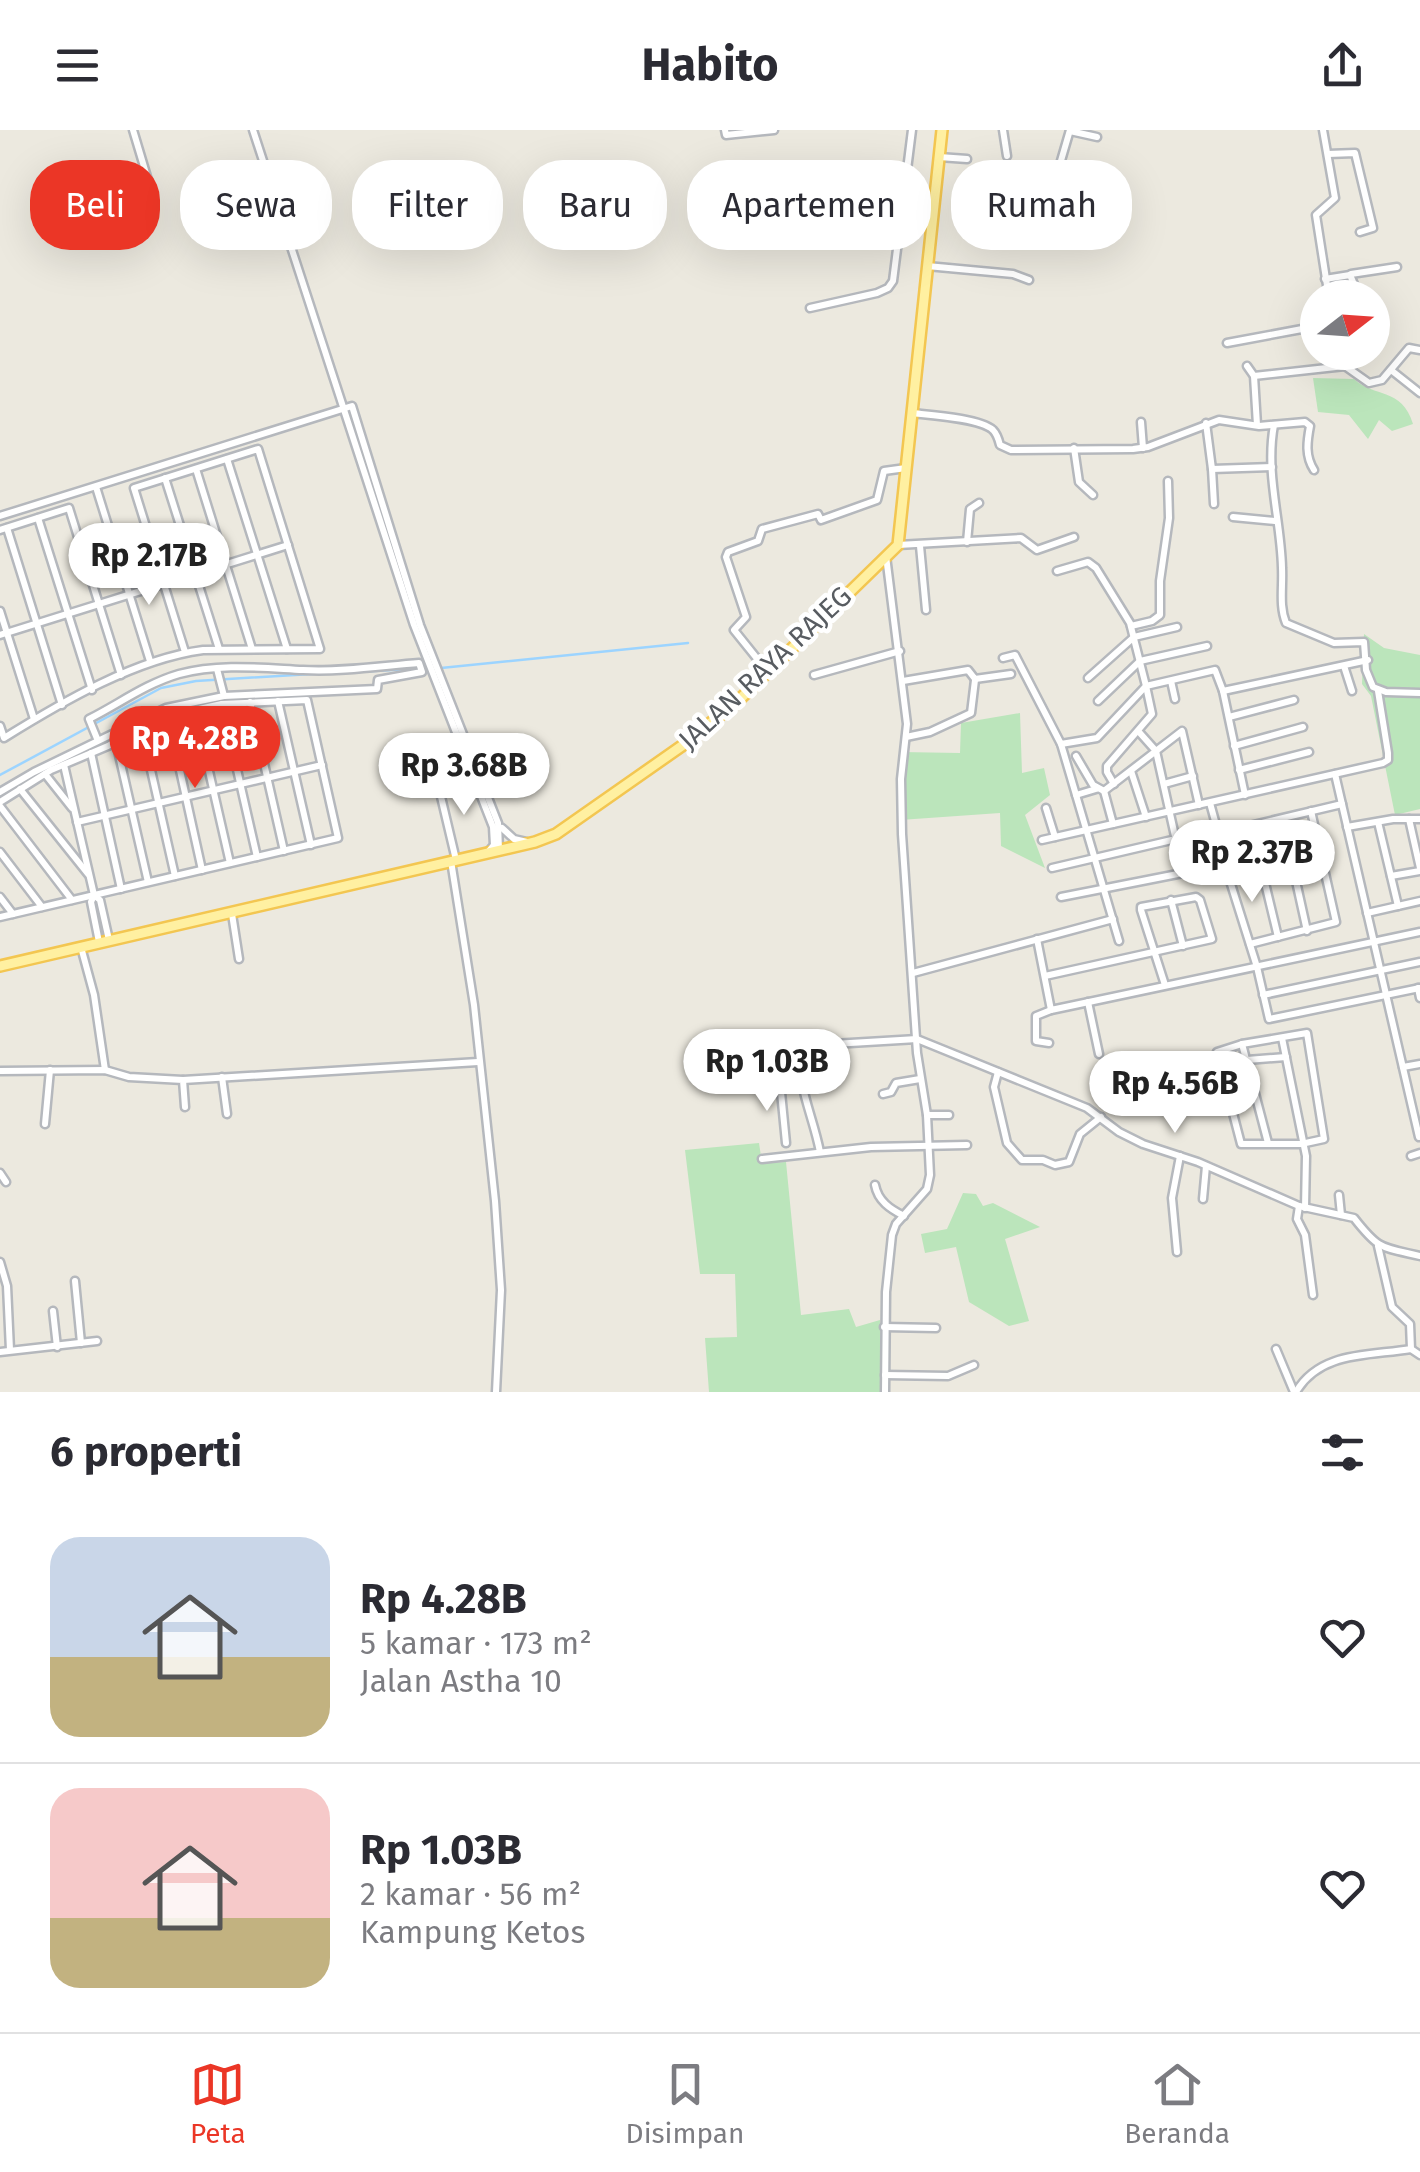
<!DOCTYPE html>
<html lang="id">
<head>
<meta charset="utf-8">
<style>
	:root { --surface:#fff; --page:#f7f7f7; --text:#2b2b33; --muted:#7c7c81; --line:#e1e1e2; --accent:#eb3626 }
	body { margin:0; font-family:"Fira Sans",sans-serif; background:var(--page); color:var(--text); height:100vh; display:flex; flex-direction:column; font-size:38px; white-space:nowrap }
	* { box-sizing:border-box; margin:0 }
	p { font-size:32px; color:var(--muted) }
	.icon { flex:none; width:55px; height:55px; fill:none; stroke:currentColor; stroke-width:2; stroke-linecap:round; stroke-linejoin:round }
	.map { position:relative; height:1262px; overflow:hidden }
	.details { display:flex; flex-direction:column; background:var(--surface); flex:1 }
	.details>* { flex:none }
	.guide { position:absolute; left:30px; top:30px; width:1360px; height:90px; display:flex; gap:20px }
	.needle { width:65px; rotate:73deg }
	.tools { position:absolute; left:1300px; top:150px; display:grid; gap:20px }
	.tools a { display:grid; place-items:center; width:90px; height:90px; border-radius:50%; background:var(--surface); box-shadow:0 10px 40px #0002; font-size:50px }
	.price { position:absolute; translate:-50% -85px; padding:0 22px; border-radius:35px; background:#fff; color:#222; font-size:32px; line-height:65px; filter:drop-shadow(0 2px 5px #0008) }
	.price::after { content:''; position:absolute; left:50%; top:60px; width:30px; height:22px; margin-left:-15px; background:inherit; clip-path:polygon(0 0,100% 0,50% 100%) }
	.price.selected { background:var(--accent); color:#fff }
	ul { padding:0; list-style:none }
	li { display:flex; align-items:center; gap:30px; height:250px; padding:0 50px }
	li+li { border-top:2px solid var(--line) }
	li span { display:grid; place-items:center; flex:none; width:280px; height:200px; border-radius:30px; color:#555 }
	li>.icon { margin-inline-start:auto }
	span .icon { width:120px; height:120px; fill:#fffc; stroke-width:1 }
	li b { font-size:42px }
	h2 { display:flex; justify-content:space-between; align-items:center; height:120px; padding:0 50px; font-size:42px }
	.chip { padding:0 35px; border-radius:40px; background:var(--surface); box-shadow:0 10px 40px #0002; font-size:35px; line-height:90px }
	.chip.selected { background:var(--accent); color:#fff }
	header { display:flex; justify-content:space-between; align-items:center; height:130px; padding:0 50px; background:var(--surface); font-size:45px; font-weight:700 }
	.menu { display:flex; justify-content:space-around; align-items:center; height:140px; border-top:2px solid var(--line); background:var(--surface); font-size:28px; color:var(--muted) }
	.menu a { display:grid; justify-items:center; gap:5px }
	.menu .selected { color:var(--accent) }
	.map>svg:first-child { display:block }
	.green { fill:#bbe5bb }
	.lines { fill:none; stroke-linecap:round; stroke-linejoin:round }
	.stream { stroke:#9cd4ff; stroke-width:2.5 }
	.minor-casing { stroke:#b5b8bd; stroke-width:11 }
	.major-casing { stroke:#f3c651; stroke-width:14 }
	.minor { stroke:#fff; stroke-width:6 }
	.major { stroke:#fff0a1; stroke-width:9 }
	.labels { text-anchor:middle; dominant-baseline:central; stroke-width:9; stroke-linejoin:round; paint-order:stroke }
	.street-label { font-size:28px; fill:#585c61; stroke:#fff }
</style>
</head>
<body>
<header><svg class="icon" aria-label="menu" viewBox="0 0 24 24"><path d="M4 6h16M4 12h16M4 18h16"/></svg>Habito<svg class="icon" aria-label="share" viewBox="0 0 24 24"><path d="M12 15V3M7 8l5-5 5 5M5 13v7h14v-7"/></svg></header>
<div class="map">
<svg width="1420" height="1262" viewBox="0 0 1420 1262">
	<rect width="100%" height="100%" fill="#ece9df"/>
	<g class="green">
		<path d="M 1313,248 L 1354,249 C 1374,268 1402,257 1413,294 L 1392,301 L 1379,290 L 1368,309 L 1349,285 L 1318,282 Z"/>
		<polygon points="1364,504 1384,518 1420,525 1420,679 1395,685 1371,566 1362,554"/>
		<polygon points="1020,583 1022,643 1044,638 1050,665 1025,685 1045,738 1001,716 1000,683 900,690 901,622 960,623 961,593"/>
		<polygon points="759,1013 762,1033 786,1032 801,1185 849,1179 856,1197 880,1190 883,1262 709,1262 705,1208 737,1207 735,1144 700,1144 685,1020"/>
		<polygon points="963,1063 976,1064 983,1076 993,1073 1040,1097 1005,1109 1029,1191 1009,1196 969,1172 956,1117 925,1123 921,1104 947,1099"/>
	</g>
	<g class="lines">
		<g class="stream">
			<polyline points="441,538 688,513"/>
			<polyline points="356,542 428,538"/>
			<polyline points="0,645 161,558 196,551 328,543"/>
		</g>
		<g class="minor-casing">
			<g id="minor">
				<polyline points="133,0 154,70"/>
				<polyline points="253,0 414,495 493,697 494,715 489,721"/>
				<polyline points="725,0 726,5 774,0"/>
				<polyline points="1003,0 1007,26"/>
				<polyline points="1323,0 1335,68 1316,85 1329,168"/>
				<polyline points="1070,1 1097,7"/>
				<polyline points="1328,24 1355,23 1373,98 1360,102"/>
				<polyline points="939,27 967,29"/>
				<polyline points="1053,58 1070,0"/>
				<polyline points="927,136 1013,144 1029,150"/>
				<polyline points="1351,144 1397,137"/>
				<polyline points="1325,149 1350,145 1360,168"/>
				<polyline points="810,178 877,163 888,158 893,151 912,0"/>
				<polyline points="1227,213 1318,196"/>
				<polyline points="1341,222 1345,236 1369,253 1382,250 1409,218 1420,220"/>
				<polyline points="1247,236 1254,246 1257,295"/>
				<polyline points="1391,240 1420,263"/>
				<polyline points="1254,246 1345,236"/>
				<path d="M 912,283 C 930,285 980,288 993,300 C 996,303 999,311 1000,315 L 1011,320 L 1133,319 L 1148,317 L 1219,290 L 1259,296 L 1305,292 L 1310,296 C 1307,312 1305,326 1314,340"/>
				<polyline points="1141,292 1143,318"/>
				<polyline points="1206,293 1212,339 1272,337"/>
				<path d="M 1274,295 C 1265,344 1281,390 1282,438 C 1283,457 1279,476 1286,493 L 1334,513 L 1364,512 L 1366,540 L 1373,557 L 1386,562 L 1420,563"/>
				<polyline points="1074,318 1079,352 1093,365"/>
				<polyline points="227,329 287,519"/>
				<polyline points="196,339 252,519"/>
				<polyline points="1212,339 1214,374"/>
				<polyline points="165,348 219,519"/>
				<polyline points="96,357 150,531"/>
				<polyline points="0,386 352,276 420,495 498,693 499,720"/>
				<polyline points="1233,387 1275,391"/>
				<polyline points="38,388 92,560"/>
				<polyline points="7,398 62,575"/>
				<polyline points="0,400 69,378 121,545"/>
				<polyline points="967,412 970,379 979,373"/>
				<polyline points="898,415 1021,408 1037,420 1074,407"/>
				<polyline points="920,416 926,480"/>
				<polyline points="1057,441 1088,432 1096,438 1130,493 1146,556 1215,540 1223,561 1245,665"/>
				<polyline points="0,481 34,589"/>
				<polyline points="1131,496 1152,491 1160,485 1160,451 1169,388 1168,351"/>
				<polyline points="0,505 288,415"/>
				<polyline points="1003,528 1015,525 1061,614 1119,811"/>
				<polyline points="1344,536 1352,561"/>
				<polyline points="217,539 224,566"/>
				<polyline points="767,541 734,500 746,487 726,427 728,422 758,411 762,399 818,384 821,390 877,370 884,341 906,338"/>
				<polyline points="814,545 900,521"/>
				<polyline points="1088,548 1134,507 1177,497"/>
				<polyline points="903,551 968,540 975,549 1011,544"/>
				<polyline points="1171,551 1175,569"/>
				<polyline points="1223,561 1368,530"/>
				<polyline points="278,571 311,715"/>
				<polyline points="1098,571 1140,531 1207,516"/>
				<polyline points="250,572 284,721"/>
				<polyline points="222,574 257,727"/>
				<polyline points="195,580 230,733"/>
				<polyline points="168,586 202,740"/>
				<polyline points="1229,587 1294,570"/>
				<path d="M 0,596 L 4,608 C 62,572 135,529 203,520 L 320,519 L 258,319 L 134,358 L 185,522"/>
				<polyline points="141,596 175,746"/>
				<polyline points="1139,602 1156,621 1183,742"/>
				<polyline points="906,607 930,602 971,583 975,550"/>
				<polyline points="116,612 148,752"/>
				<polyline points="1061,614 1097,608 1146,556"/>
				<polyline points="1234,616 1303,597"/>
				<polyline points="91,623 121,759"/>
				<polyline points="1076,626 1093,655 1104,661 1182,601 1199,675"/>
				<polyline points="64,635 94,765 91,772 99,812"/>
				<polyline points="1239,640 1309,622"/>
				<polyline points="1131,641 1146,687"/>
				<polyline points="45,644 72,678"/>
				<polyline points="1335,644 1419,1007"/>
				<polyline points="438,654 456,730"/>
				<polyline points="1114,654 1107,642 1107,636 1152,584 1146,556"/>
				<polyline points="1164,654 1193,646"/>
				<polyline points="20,659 88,744"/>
				<polyline points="1104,661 1113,694"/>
				<path d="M 0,662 L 34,642 L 166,578 L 224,566 L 377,559 L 378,550 L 422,542 L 419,533 C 381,536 341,542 303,540 C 262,538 219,533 179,544 C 145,554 119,574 89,589 L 98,611"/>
				<polyline points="1076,665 1096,659"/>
				<polyline points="0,672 51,640 108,616 141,596 176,584 222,574 307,570 338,708 0,787"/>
				<polyline points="1210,673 1218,702"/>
				<polyline points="0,676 72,770"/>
				<polyline points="1046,678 1055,707"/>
				<polyline points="1409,689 1420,738"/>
				<polyline points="1276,690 1287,743"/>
				<polyline points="77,692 322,635"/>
				<polyline points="1378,692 1398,776"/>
				<polyline points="1347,697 1393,689 1420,689"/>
				<polyline points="502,698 514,709 527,712"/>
				<polyline points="1042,710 1383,633 1388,630 1388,623 1378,561"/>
				<polyline points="1177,713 1342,674"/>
				<polyline points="1282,719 1318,711"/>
				<polyline points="0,722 42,777"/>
				<polyline points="451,731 474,875 495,1071 501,1160 496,1262"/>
				<polyline points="1225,735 1257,837 1269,889 1420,858"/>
				<polyline points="1052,738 1176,709"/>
				<polyline points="1294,742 1307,801"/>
				<polyline points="1229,743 1262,735"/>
				<polyline points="1391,746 1420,741"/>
				<polyline points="1264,748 1323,735"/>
				<polyline points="95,766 100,770 109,810"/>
				<polyline points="0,767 13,784"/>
				<polyline points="1061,767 1259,728 1278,807"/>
				<polyline points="1171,770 1183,816"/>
				<polyline points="1367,783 1420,771"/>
				<polyline points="232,784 239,829"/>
				<polyline points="1037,809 1051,880 1420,802"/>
				<polyline points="1250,814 1336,792 1311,681"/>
				<polyline points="81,817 94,865 105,940"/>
				<polyline points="913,843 1113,789"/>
				<polyline points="1045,846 1212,809 1200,770 1196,767 1141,777 1141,780 1165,855"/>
				<polyline points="1418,858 1420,868"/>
				<polyline points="1263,865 1420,832"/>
				<polyline points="1088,872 1099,924"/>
				<polygon points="1307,903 1324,1009 1301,1014 1241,1014 1217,922 1242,914"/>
				<polyline points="1282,908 1306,1026 1305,1078"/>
				<polyline points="1049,913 1036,911 1036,886 1051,880"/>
				<polyline points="1242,914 1268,1013"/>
				<polyline points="1247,930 1286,927"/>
				<polyline points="1403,937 1420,934"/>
				<polyline points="0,941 105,940 129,947 183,950 185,977"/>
				<polyline points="998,942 994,957 1007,1013 1022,1030 1043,1030 1055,1035 1069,1032 1080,1004 1101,987"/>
				<polyline points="222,947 227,984"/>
				<polyline points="183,950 478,932"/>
				<polyline points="780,952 786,1013"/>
				<polyline points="759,956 799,950"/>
				<polyline points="883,964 891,962 896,953 920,949"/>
				<polyline points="927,985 949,985"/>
				<polyline points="45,994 50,940"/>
				<path d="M 820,1022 C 813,985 796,955 800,916 L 917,909 L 1087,978 L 1119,1002 L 1143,1014 L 1198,1032 L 1299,1076 L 1354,1088 C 1379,1120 1381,1117 1420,1126"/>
				<polyline points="1411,1026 1420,1023"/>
				<polyline points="762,1029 871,1017 967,1015"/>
				<polyline points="0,1043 6,1052"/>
				<path d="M 875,1055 C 878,1071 890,1079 904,1086"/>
				<polyline points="1339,1065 1341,1085"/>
				<polyline points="1203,1069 1206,1036"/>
				<polyline points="1299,1076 1297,1089 1305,1105 1313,1165"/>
				<polyline points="1177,1122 1172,1068 1180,1026"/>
				<polyline points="0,1132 7,1156 10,1220"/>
				<polyline points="75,1151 81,1213"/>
				<polyline points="53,1181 57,1217"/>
				<polyline points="884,1197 936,1198"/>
				<polyline points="1276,1219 1294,1262"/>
				<polyline points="1411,1219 1420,1225"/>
				<polyline points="0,1222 97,1211"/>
				<polyline points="885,1245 948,1246 974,1235"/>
				<polyline points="885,1262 886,1162 892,1105 896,1094 927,1059 930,1045 927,985 917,923 902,704 901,649 907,594 886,426"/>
				<path d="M 1296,1262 C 1320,1221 1369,1226 1411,1219 L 1410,1194 L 1392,1177 L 1378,1116"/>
			</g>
		</g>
		<g class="major-casing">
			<polyline id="major" points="0,836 535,712 556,704 686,613 740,569 898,415 942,0"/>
		</g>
		<use href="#minor" class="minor"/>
		<use href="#major" class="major"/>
	</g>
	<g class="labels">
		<g class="street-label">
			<text transform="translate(765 538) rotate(-43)">JALAN RAYA RAJEG</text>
		</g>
	</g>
</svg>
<div class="tools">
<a><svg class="needle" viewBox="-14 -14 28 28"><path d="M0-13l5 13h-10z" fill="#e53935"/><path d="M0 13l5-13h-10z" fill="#7c7c81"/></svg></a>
</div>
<b class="price" style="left:149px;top:478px">Rp 2.17B</b>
<b class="price selected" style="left:195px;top:661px">Rp 4.28B</b>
<b class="price" style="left:464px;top:688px">Rp 3.68B</b>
<b class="price" style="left:1252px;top:775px">Rp 2.37B</b>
<b class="price" style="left:767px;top:984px">Rp 1.03B</b>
<b class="price" style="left:1175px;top:1006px">Rp 4.56B</b>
<div class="guide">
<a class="chip selected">Beli</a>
<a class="chip">Sewa</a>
<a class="chip">Filter</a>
<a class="chip">Baru</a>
<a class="chip">Apartemen</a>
<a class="chip">Rumah</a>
</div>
</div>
<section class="details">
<h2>6 properti<svg class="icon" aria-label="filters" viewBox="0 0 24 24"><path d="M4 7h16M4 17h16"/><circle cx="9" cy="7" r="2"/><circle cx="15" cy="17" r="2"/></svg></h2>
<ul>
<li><span style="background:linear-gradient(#c9d6e8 60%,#c2b280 0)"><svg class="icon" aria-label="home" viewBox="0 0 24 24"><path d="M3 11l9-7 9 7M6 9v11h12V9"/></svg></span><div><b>Rp 4.28B</b><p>5 kamar · 173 m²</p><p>Jalan Astha 10</p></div><svg class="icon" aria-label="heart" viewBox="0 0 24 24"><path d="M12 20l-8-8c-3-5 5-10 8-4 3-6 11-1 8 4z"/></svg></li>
<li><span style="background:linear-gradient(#f6c9c9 65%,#c2b280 0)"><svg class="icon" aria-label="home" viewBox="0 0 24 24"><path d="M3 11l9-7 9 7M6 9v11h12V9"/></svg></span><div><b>Rp 1.03B</b><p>2 kamar · 56 m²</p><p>Kampung Ketos</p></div><svg class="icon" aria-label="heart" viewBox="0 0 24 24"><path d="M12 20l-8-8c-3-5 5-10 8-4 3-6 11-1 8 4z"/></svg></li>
</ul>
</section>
<nav class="menu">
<a class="selected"><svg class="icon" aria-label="map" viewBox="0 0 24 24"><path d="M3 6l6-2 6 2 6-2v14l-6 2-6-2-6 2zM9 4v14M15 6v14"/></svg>Peta</a>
<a><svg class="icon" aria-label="saved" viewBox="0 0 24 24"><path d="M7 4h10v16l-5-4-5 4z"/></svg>Disimpan</a>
<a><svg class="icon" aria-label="home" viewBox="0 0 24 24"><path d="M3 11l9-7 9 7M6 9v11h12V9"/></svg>Beranda</a>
</nav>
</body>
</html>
